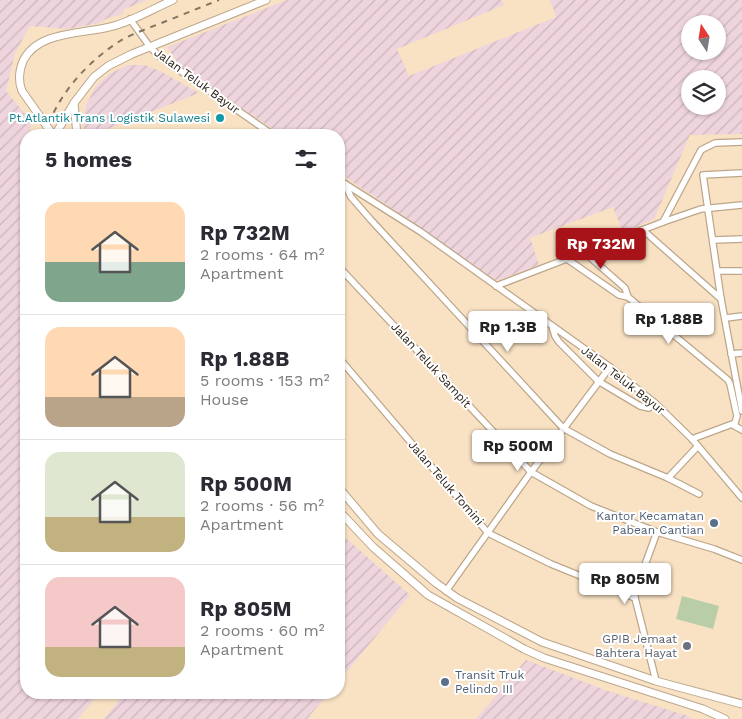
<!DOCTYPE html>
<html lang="en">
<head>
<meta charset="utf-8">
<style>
	:root { --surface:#fff; --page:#f2f2f3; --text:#2b2b33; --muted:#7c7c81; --line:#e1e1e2; --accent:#a8131a }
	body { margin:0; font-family:"Work Sans",sans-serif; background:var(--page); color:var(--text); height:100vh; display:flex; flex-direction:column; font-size:19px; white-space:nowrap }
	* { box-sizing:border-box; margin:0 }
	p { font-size:16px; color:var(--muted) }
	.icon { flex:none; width:28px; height:28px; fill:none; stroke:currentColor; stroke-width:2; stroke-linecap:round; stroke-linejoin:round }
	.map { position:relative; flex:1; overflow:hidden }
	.details { position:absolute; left:20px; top:129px; width:325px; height:570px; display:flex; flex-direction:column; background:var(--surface); border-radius:20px; box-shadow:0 1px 4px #0004 }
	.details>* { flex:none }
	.needle { width:32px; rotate:348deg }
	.tools { position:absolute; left:681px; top:15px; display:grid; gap:10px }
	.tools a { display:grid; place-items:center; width:45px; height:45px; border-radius:50%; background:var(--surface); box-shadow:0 1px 4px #0004; font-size:25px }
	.price { position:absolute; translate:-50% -42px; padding:0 11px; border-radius:5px; background:#fff; color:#222; font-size:16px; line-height:32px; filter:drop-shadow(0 1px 2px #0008) }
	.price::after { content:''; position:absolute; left:50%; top:30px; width:15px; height:11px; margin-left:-8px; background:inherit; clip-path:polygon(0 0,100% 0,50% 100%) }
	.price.current { background:var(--accent); color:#fff }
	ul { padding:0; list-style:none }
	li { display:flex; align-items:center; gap:15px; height:125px; padding:0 25px }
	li+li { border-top:1px solid var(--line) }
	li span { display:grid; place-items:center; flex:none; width:140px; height:100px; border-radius:15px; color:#555 }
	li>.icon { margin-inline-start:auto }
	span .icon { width:60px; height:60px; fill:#fffc; stroke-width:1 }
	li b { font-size:21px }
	h2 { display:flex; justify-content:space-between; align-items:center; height:60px; padding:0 25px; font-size:21px }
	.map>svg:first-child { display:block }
	.industrial { fill:url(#industrial-furrows); fill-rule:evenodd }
	.pitch { fill:#b8cda8 }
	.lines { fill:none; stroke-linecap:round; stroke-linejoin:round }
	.minor-casing { stroke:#bda68a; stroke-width:8 }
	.tertiary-casing { stroke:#bda68a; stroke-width:9 }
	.minor { stroke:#fff; stroke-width:5.5 }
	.tertiary { stroke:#fff; stroke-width:7 }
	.rail { stroke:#847562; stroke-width:2; stroke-dasharray:6 6; stroke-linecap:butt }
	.culture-dot { fill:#0f9aa8; stroke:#fff; stroke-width:2 }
	.service-dot { fill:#5c6f8a; stroke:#fff; stroke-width:2 }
	.worship-dot { fill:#6b7280; stroke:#fff; stroke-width:2 }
	.labels { text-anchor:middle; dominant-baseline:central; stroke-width:4; stroke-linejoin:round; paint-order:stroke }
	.street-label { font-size:12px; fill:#2d2419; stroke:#fff }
	.culture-label { font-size:12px; fill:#0d838f; stroke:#fff; text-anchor:end }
	.service-label { font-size:12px; fill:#4e5e75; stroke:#fff; text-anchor:end }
	.worship-label { font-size:12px; fill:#5b616d; stroke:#fff; text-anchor:end }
</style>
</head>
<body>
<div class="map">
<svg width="742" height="719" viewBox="0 0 742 719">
	<defs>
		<pattern id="industrial-furrows" width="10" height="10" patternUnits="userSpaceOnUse" patternTransform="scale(1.25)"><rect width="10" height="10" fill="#eed4dc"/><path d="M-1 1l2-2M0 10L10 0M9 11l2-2" fill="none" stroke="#ccb6bc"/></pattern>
	</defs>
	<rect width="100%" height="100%" fill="#f9e2c4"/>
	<g class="industrial">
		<polygon points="0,0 147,0 123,10 123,14 108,18 99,23 68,29 30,26 15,53 6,91 31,121 30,135 26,135 26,692 99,693 78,719 0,719"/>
		<path d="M 287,0 L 501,0 L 504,5 L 397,49 L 409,76 L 556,17 L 550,0 L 742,0 L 742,134 L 690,135 L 654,219 L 623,233 L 613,207 L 530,238 L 539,265 L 496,281 L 411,221 L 339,173 L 339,135 L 281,135 L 180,66 L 167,47 ZM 690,24 L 718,24 L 718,51 L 690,51 ZM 690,79 L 718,79 L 718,106 L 690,106 Z"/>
		<polygon points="128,65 145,65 162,72 199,93 92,135 86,135 83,126 86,105 96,86 109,74"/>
		<polygon points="339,529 347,539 410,595 339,681"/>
		<polygon points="526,660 608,691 688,716 693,719 476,719"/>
		<polygon points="125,693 125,692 329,693 307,719 104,719"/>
	</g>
	<polygon class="pitch" points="682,596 719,606 713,629 676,619"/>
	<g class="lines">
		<g class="minor-casing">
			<g id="minor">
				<polyline points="130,19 150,47 159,56 273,135"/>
				<polyline points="742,173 703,175 721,299 742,411"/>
				<polyline points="339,180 421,232 610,367 655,403 692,439 742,498"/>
				<polyline points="345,184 351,197 371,220 563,428 610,454 668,478 698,446"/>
				<polyline points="663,222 701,209 742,205"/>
				<polyline points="643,230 721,299"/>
				<polyline points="714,240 742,239"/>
				<polyline points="584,252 625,288 628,297 728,380 730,384 737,416 735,423 692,439"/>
				<polyline points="567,259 619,295 628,297"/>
				<polyline points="339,267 531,472 591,506 657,532 714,549 742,560"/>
				<polyline points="718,271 742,271"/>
				<polyline points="496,286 663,222 701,150 715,143 742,142"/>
				<polyline points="726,318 742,316"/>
				<polyline points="552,326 555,336 559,342 598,381 640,406 649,408 655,403"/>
				<polyline points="731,354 742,353"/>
				<polyline points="339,358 488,533 551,564 635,598"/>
				<polyline points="733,425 742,430"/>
				<polyline points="668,478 699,494"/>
				<polyline points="446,591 531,472 610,367"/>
				<polyline points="656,681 635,598 635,592 657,532"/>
			</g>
		</g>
		<g class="tertiary-casing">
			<g id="tertiary">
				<path d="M 53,135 L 22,91 C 18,81 19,71 23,61 C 39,29 86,35 117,25 C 136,19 155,8 173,0"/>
				<polyline points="55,135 74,103"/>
				<polyline points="77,135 74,103 94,77 108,66 132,54 266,0"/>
				<polyline points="339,488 378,534 436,583 457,598 542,642 656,681 742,704"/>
				<polyline points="339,511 373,547 428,595 524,649 544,658 703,709 725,719"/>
			</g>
		</g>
		<use href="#minor" class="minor"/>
		<use href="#tertiary" class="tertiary"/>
		<path class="rail" d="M 45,135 C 56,96 87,62 120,41 C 132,34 146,29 159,24 C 179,16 199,8 219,0"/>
	</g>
	<circle class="culture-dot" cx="220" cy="118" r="5"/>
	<g class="service-dot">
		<circle cx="714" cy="523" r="5"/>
		<circle cx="445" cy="682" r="5"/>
	</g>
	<circle class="worship-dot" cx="687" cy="646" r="5"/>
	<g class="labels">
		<g class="street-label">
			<text transform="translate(197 81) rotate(36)">Jalan Teluk Bayur</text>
			<text transform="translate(431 365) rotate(47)">Jalan Teluk Sampit</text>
			<text transform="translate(623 380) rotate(38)">Jalan Teluk Bayur</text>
			<text transform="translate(446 483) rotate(49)">Jalan Teluk Tomini</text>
		</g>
		<g class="culture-label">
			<text x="210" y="118">Pt.Atlantik Trans Logistik Sulawesi</text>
		</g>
		<g class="service-label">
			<text x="704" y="516">Kantor Kecamatan<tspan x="704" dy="14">Pabean Cantian</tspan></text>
			<text x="455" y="675" text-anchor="start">Transit Truk<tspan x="455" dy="14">Pelindo III</tspan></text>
		</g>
		<g class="worship-label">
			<text x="677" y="639">GPIB Jemaat<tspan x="677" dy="14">Bahtera Hayat</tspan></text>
		</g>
	</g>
</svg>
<div class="tools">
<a><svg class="needle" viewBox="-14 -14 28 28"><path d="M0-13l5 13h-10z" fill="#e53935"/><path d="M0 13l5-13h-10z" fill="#7c7c81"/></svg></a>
<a><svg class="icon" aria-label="layers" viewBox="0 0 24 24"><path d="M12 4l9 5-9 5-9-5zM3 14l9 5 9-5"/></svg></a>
</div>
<b class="price current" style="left:601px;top:270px">Rp 732M</b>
<b class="price" style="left:669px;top:345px">Rp 1.88B</b>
<b class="price" style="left:508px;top:353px">Rp 1.3B</b>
<b class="price" style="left:518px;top:472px">Rp 500M</b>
<b class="price" style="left:625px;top:605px">Rp 805M</b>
<section class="details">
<h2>5 homes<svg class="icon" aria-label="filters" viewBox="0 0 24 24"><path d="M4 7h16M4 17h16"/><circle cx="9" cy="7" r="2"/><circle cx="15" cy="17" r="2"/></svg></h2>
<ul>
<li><span style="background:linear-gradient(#ffd9b3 60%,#7fa58c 0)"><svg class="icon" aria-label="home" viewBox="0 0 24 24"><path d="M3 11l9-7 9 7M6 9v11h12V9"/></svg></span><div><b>Rp 732M</b><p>2 rooms · 64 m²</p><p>Apartment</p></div></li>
<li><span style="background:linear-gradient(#ffd9b3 70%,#b9a48a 0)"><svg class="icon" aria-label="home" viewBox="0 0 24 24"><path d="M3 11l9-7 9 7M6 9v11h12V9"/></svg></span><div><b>Rp 1.88B</b><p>5 rooms · 153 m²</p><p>House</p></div></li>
<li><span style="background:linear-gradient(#dfe7d0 65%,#c2b280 0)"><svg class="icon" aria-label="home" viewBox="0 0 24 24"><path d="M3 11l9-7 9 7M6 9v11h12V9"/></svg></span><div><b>Rp 500M</b><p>2 rooms · 56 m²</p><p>Apartment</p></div></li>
<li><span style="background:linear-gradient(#f6c9c9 70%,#c2b280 0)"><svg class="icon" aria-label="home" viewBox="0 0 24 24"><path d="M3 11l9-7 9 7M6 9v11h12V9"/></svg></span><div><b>Rp 805M</b><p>2 rooms · 60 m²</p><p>Apartment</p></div></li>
</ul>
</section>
</div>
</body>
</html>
